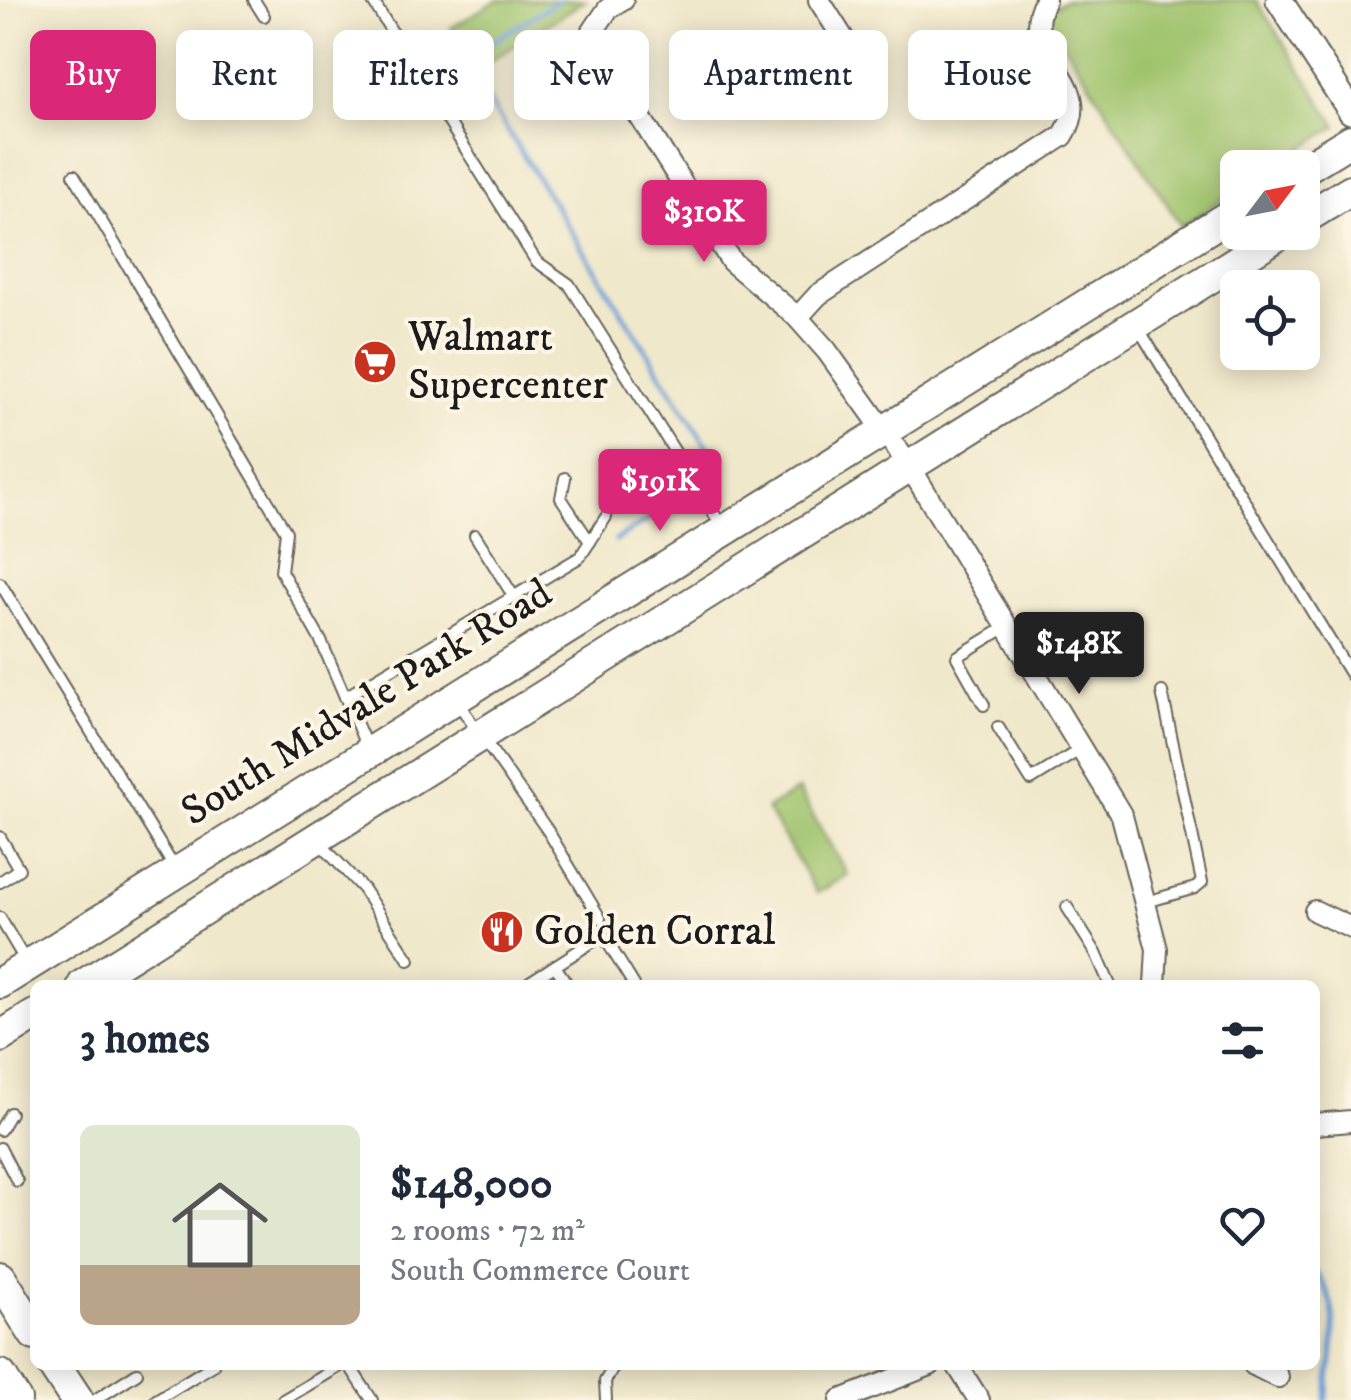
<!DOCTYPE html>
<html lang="en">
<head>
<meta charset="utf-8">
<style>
	:root { --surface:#fff; --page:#f6f6f7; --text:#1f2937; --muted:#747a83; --accent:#db2777 }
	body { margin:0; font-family:"IM FELL DW Pica",serif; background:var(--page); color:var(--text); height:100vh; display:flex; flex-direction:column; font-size:38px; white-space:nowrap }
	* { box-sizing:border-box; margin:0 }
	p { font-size:32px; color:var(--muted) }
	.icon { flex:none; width:55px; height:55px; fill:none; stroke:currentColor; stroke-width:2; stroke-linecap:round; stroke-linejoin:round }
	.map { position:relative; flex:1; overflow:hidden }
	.drawer { position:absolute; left:30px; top:980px; width:1290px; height:390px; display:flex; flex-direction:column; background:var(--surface); border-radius:15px; box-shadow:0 5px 25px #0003 }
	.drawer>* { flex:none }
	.banner { position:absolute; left:30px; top:30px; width:1292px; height:90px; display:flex; gap:20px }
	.needle { width:65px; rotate:58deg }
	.controls { position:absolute; left:1220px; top:150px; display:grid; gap:20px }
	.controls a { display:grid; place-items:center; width:100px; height:100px; border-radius:15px; background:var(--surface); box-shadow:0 5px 25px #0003; font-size:50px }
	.price { position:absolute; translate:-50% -85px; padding:0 22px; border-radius:10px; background:var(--accent); color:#fff; font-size:32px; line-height:65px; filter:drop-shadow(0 2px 5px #0008) }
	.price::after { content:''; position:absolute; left:50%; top:60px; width:30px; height:22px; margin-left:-15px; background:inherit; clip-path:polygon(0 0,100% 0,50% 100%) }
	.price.current { background:#222; color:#fff }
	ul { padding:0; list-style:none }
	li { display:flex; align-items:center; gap:30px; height:250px; padding:0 50px }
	li span { display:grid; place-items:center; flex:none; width:280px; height:200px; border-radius:15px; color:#555 }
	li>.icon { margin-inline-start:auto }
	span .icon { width:120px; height:120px; fill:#fffc; stroke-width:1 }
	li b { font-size:42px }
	h2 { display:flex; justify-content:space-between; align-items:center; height:120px; padding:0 50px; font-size:42px }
	.chip { padding:0 35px; border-radius:15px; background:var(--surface); box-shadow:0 5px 25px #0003; font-size:35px; line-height:90px }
	.chip.current { background:var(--accent); color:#fff }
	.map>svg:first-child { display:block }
	.green { fill:#9fc36c; stroke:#5e7044; stroke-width:2.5 }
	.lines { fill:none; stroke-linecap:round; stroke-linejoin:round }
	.stream { stroke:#6b9fd7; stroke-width:5 }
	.service-casing { stroke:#666359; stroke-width:14 }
	.minor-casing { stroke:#666359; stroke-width:24 }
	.tertiary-casing { stroke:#666359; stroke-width:29 }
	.secondary-casing { stroke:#666359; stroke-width:34 }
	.primary-casing { stroke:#666359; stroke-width:36 }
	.service { stroke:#fff; stroke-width:10 }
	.minor { stroke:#fff; stroke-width:20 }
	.tertiary { stroke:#fff; stroke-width:25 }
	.secondary { stroke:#fff; stroke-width:30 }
	.primary { stroke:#fff; stroke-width:32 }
	.labels { text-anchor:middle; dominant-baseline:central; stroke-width:8; stroke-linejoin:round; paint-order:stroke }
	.poi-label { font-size:42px; fill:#1c1c1c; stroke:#fcf5e5; text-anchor:start }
	.street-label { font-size:42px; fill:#1c1c1c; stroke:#fcf5e5 }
</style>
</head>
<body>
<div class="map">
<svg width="1351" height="1400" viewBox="0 0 1351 1400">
	<rect width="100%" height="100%" fill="#fcf5e5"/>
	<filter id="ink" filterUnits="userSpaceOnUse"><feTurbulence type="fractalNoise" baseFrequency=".01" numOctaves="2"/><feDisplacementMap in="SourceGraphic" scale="20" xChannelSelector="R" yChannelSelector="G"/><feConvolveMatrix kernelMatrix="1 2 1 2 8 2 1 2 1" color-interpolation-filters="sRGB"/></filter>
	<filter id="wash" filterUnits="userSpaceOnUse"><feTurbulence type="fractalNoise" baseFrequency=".0048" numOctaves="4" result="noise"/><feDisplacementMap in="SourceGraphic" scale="40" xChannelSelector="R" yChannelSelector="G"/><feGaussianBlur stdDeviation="2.25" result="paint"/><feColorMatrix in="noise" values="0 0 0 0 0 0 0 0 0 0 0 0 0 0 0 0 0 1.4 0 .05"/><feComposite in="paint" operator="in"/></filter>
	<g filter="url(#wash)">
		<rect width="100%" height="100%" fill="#f0e8cb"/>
		<g class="green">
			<polygon points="497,0 586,0 478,69 451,28"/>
			<polygon points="1065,0 1256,0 1337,126 1272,167 1238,168 1237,190 1181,226 1044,13"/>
			<polygon points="798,790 848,875 817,893 767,809"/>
		</g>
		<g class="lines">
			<g class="stream">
				<polyline points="559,0 463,60 706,445 715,462 707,477"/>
				<polyline points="616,540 686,496"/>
				<path d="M 1315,1273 C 1346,1308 1331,1359 1326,1400"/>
			</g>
		</g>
	</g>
	<g filter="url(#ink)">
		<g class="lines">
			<g class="service-casing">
				<g id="service">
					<polyline points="254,0 264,16"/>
					<polyline points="372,0 536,261 569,284 723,528"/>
					<polyline points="74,175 286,532 281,571 321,641 368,750"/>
					<polyline points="1137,326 1351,675"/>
					<polyline points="565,478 561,498 590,542"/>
					<polyline points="475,535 514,597"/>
					<polyline points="0,583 174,867"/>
					<polyline points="345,697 580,557 606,517"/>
					<polyline points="458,703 548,831 600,918"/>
					<polyline points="984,705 957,657 1006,627"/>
					<polyline points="998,727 1031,780 1081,749"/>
					<polyline points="0,837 19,869 0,882"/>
					<polyline points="317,840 363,889 409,960"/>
					<polyline points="1146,902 1195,888 1202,882 1162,692"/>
					<polyline points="1067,907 1096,953 1110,985"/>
					<polyline points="0,918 25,960"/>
					<polyline points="555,966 568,985"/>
					<polyline points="525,985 603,935 634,985"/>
					<polyline points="0,1130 10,1113"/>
					<polyline points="0,1148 17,1181"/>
					<polyline points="349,1365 372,1400"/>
					<polyline points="95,1400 137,1373"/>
					<polyline points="156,1400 213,1365"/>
					<polyline points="283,1400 342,1365"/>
					<polyline points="606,1400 605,1381 615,1365"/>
				</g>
			</g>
			<g class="minor-casing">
				<g id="minor">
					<polyline points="623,0 608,9 593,31 608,66 731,261 796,316 827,351 910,467 1122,816 1157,949 1155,985"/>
					<polyline points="819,0 876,90"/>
					<path d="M 798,317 L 818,295 L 1063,136 C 1100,80 1014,55 1045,0"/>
					<polyline points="1315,911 1351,928"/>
					<polyline points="1315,1124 1351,1121"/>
					<polyline points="957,1365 979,1400"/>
					<polyline points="1254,1365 1278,1377"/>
					<polyline points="841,1400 930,1365"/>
				</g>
			</g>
			<g class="tertiary-casing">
				<polyline id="tertiary" points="1279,0 1351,111"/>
			</g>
			<g class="secondary-casing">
				<g id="secondary">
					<polyline points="1302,170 1351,140"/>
					<polyline points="1302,220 1351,190"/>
					<polyline points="0,983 1238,210"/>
					<polyline points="83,985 1283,232"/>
					<polyline points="0,1037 35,1015"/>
				</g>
			</g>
			<g class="primary-casing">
				<g id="primary">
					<polyline points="0,1278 35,1334"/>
					<polyline points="54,1365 77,1400"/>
					<polyline points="0,1376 15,1400"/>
				</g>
			</g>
			<use href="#service" class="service"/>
			<use href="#minor" class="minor"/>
			<use href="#tertiary" class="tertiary"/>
			<use href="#secondary" class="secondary"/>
			<use href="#primary" class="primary"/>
		</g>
	</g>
	<defs>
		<g id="supermarket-disc" transform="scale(2.25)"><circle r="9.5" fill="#c8321e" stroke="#fcf5e5"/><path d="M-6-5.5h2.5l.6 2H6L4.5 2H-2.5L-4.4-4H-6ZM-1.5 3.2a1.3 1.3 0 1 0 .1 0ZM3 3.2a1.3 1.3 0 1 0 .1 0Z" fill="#fff"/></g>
		<g id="restaurant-disc" transform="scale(2.25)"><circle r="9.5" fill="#c8321e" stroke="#fcf5e5"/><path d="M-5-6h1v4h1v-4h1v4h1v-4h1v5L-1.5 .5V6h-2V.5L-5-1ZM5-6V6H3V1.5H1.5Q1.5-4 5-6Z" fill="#fff"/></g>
	</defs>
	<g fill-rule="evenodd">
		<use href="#supermarket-disc" x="375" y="362"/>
		<use href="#restaurant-disc" x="502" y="932"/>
	</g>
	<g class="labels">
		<g class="poi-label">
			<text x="408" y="338">Walmart<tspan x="408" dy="48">Supercenter</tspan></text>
			<text x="534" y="932">Golden Corral</text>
		</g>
		<g class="street-label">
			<text transform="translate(367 703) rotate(-32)">South Midvale Park Road</text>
		</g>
	</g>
</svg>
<div class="controls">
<a><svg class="needle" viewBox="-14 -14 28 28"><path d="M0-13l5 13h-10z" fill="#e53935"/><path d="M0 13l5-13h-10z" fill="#747a83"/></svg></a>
<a><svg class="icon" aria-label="locate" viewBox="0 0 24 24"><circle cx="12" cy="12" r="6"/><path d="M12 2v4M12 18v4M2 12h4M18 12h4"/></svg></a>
</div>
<b class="price" style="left:704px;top:265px">$310K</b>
<b class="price" style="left:660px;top:534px">$191K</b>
<b class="price current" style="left:1079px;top:697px">$148K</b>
<div class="banner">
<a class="chip current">Buy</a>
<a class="chip">Rent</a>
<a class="chip">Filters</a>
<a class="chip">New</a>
<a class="chip">Apartment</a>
<a class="chip">House</a>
</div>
<section class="drawer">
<h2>3 homes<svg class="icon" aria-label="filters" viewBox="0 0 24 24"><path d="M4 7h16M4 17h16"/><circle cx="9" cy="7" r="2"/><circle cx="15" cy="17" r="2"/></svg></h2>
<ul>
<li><span style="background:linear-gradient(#dfe7d0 70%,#b9a48a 0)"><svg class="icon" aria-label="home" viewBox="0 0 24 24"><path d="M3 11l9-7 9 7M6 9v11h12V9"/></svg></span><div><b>$148,000</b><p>2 rooms · 72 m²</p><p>South Commerce Court</p></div><svg class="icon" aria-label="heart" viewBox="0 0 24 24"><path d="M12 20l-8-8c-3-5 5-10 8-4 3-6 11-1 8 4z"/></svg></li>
</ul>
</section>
</div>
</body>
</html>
